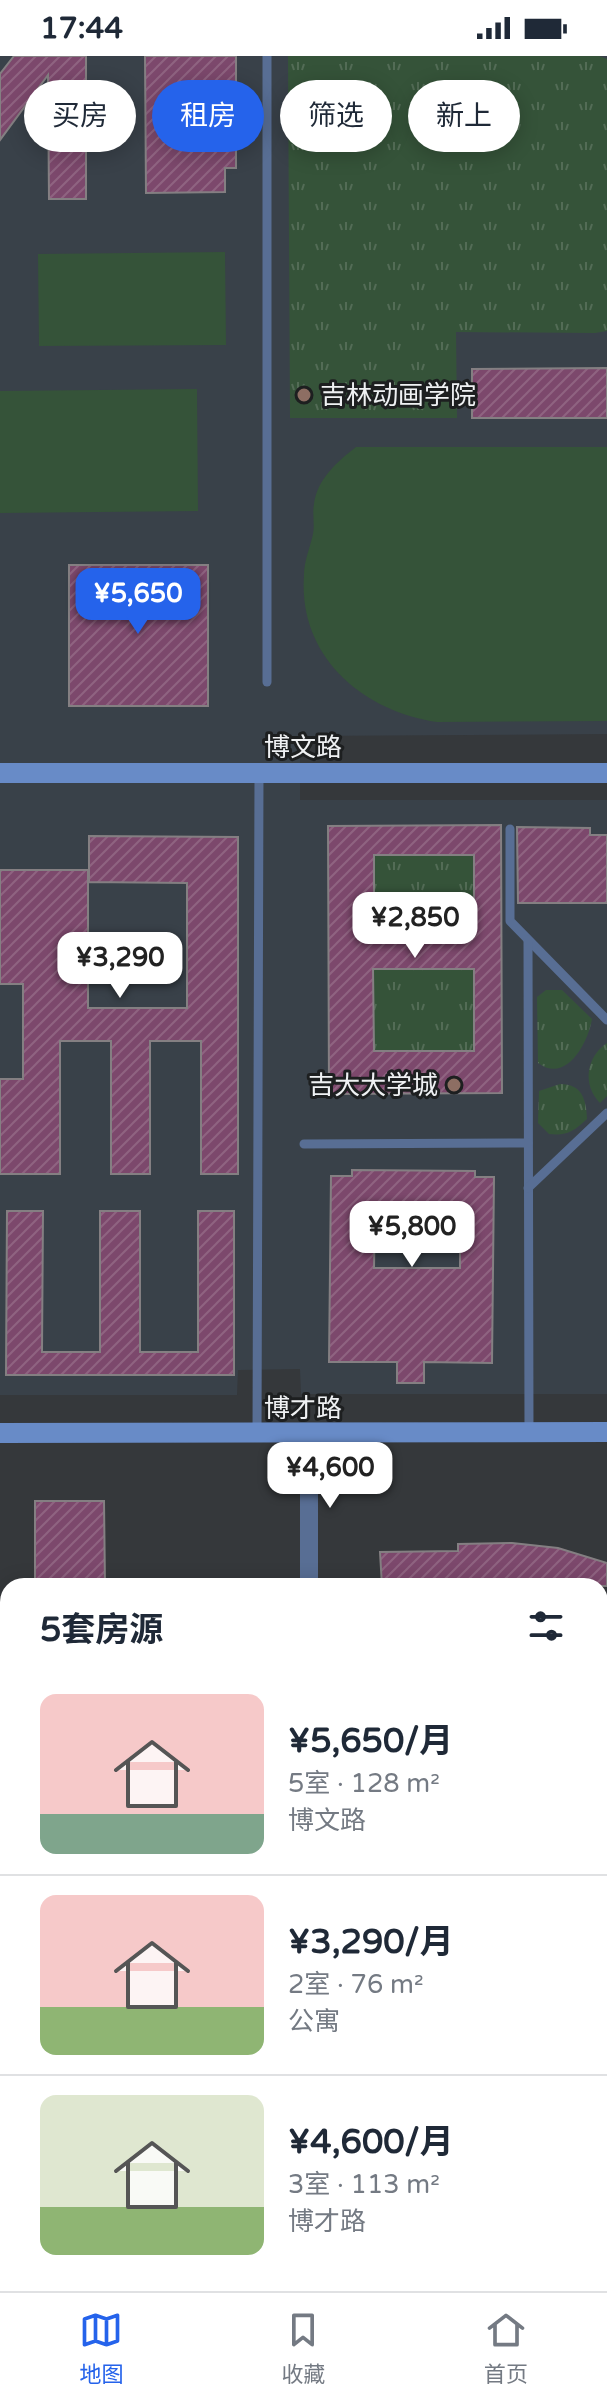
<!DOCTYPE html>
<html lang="zh">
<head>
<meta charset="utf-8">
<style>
	:root { --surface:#fff; --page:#f6f6f7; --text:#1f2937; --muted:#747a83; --line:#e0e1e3; --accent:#2563eb }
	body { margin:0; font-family:"Varela Round","Noto Sans SC",sans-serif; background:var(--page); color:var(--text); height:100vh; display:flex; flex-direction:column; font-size:30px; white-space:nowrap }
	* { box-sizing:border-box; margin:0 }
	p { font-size:26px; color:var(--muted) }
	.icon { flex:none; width:44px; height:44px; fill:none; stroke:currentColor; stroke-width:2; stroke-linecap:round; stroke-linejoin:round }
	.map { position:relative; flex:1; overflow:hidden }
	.details { position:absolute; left:0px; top:1522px; width:608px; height:714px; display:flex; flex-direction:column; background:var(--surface); border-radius:24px 24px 0 0; box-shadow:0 4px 20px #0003 }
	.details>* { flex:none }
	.banner { position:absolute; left:24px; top:24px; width:560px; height:72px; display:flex; gap:16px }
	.price { position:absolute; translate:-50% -68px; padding:0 18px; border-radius:16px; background:#fff; color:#222; font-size:26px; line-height:52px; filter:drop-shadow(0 2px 4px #0008) }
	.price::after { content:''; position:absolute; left:50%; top:48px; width:24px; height:18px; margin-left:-12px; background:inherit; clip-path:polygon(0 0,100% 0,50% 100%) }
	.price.selected { background:var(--accent); color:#fff }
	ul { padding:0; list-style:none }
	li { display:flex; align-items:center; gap:24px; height:200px; padding:0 40px }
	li+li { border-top:2px solid var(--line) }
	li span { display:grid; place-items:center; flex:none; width:224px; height:160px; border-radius:16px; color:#555 }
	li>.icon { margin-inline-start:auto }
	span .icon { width:96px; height:96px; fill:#fffc; stroke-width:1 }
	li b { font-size:34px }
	h2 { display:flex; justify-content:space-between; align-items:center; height:96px; padding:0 40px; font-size:34px }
	.pill { padding:0 28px; border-radius:36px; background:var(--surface); box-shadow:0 4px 20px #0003; font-size:28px; line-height:72px }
	.pill.selected { background:var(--accent); color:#fff }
	.status { display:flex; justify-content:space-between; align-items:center; height:56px; padding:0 40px; background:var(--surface); direction:ltr }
	.status svg { height:22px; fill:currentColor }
	.tab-bar { display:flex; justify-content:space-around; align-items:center; height:112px; border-top:2px solid var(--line); background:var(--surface); font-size:22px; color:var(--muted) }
	.tab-bar a { display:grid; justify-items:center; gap:4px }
	.tab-bar .selected { color:var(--accent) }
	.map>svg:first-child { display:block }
	.built { fill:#394149 }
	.grass { fill:url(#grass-tufts) }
	.park { fill:#355339 }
	.building { fill:url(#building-hatch); stroke:#847f82; stroke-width:2; fill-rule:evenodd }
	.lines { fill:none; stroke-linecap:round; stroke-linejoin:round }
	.lane { stroke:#586e94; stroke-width:9 }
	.street { stroke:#586e94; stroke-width:18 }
	.secondary { stroke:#688bc7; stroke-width:20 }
	.education-dot { fill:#8d6e63; stroke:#1d1f20; stroke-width:3 }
	.labels { text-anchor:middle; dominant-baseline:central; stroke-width:6; stroke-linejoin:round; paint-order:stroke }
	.poi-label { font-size:26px; fill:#eff1f3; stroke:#1d1f20; text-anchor:start }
	.street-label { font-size:26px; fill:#eff1f3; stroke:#1d1f20 }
</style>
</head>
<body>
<div class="status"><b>17:44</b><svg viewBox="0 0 49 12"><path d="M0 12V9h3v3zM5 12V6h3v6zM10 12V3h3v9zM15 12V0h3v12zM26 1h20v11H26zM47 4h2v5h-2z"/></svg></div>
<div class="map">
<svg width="607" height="2235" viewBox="0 0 607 2235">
	<defs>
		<pattern id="grass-tufts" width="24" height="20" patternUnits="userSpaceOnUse" patternTransform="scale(2)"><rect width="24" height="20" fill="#355339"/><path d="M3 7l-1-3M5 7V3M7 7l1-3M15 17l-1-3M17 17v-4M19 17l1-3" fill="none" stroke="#536c56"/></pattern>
		<pattern id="building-hatch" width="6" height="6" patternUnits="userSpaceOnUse" patternTransform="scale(2)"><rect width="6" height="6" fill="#7c486c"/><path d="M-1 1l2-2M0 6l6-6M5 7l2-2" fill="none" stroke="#8f6381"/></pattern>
	</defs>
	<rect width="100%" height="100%" fill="#35383b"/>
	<polygon class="built" points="0,0 607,0 607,678 300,680 300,744 607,744 607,1338 301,1338 300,1313 238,1314 237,1339 0,1339"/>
	<g class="grass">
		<polygon points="288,0 599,0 607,3 607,275 595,277 456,276 457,362 290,362"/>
		<polygon points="374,799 474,799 474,879 374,878"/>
		<polygon points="373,913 474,913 474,995 374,995"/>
		<path d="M 546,934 L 562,934 L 592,963 C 588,987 566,1028 538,1007 L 537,941 Z"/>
		<path d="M 607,987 L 607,1040 L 600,1047 C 582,1029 586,1001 607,987 Z"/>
		<path d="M 560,1028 C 582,1028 586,1043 587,1063 C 574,1075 567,1080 549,1078 L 538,1067 L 539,1035 Z"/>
	</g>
	<g class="park">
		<polygon points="225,196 226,289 39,290 38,198"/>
		<polygon points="197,333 198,455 0,457 0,335"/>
		<path d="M 356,391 L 607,391 L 607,665 L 437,666 C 362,655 298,600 304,519 C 304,505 310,492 313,478 C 315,468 312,458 314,448 C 317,423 338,405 356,391 Z"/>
	</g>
	<g class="building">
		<polygon points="14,0 86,0 86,143 49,143 48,19 0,84 0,18"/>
		<polygon points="145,0 236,0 236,112 225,112 225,136 146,137"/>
		<polygon points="607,312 607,362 472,362 472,313"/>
		<rect x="69" y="509" width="139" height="141"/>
		<path d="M 501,769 L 502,1037 L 329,1038 L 328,770 ZM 374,799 L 474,799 L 474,879 L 374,878 ZM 373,913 L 474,913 L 474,995 L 374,995 Z"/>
		<polygon points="517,771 590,772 590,779 607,779 607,847 518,847"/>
		<polygon points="89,780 238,781 238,1118 201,1118 201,985 150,985 150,1118 111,1118 111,985 60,985 60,1118 0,1118 0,1023 23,1023 23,928 0,928 0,814 88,814 88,952 187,952 187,827 89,826"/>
		<path d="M 352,1114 L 475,1115 L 475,1121 L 494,1121 L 492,1307 L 424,1306 L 424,1327 L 397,1327 L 397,1306 L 329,1306 L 331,1120 L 352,1120 ZM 375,1154 L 460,1155 L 460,1212 L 374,1212 Z"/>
		<polygon points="7,1155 43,1155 42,1296 100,1296 100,1155 140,1155 140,1296 198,1296 198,1155 234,1155 234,1319 6,1319"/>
		<polygon points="35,1445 104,1445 105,1530 35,1530"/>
		<polygon points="512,1487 558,1492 607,1507 607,1530 382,1530 380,1496 458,1495 458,1488"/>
	</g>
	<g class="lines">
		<g class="lane">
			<polyline points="267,0 267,626"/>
			<polyline points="510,773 510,865 607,964"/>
			<polyline points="528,884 529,1377"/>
			<polyline points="304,1088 528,1087"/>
			<polyline points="528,1132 607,1057"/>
			<polyline points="257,1378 259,717"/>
		</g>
		<polyline class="street" points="309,1377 309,1530"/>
		<g class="secondary">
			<polyline points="0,717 607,717"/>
			<polyline points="0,1377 607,1376"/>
		</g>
	</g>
	<g class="education-dot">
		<circle cx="304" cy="339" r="8"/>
		<circle cx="454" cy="1029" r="8"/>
	</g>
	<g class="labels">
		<g class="poi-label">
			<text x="320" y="339">吉林动画学院</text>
			<text x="438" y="1029" text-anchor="end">吉大大学城</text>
		</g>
		<g class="street-label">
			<text x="303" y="691">博文路</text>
			<text x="303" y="1352">博才路</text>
		</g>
	</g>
</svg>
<b class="price selected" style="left:138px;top:580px">¥5,650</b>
<b class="price" style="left:415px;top:904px">¥2,850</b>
<b class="price" style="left:120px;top:944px">¥3,290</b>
<b class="price" style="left:412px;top:1213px">¥5,800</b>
<b class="price" style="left:330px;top:1454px">¥4,600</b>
<div class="banner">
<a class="pill">买房</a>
<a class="pill selected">租房</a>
<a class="pill">筛选</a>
<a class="pill">新上</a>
</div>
<section class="details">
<h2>5套房源<svg class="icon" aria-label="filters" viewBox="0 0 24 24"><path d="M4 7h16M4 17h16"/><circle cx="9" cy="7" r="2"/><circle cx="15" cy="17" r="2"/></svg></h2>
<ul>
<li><span style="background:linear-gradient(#f6c9c9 75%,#7fa58c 0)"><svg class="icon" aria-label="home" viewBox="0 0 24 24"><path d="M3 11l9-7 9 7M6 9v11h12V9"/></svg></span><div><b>¥5,650/月</b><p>5室 · 128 m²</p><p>博文路</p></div></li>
<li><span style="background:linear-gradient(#f6c9c9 70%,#8fb573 0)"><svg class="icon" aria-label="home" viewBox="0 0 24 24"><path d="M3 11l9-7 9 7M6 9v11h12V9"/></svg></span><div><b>¥3,290/月</b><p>2室 · 76 m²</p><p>公寓</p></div></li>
<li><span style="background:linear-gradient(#dfe7d0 70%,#8fb573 0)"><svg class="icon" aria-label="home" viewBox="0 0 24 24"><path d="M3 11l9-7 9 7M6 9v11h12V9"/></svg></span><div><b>¥4,600/月</b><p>3室 · 113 m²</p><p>博才路</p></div></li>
</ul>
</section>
</div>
<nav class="tab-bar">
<a class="selected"><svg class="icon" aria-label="map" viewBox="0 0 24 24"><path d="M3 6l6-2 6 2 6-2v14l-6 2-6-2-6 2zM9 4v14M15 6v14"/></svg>地图</a>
<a><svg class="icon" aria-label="saved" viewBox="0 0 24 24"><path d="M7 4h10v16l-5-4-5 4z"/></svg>收藏</a>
<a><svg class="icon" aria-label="home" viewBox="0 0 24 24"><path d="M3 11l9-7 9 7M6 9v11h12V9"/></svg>首页</a>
</nav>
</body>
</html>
